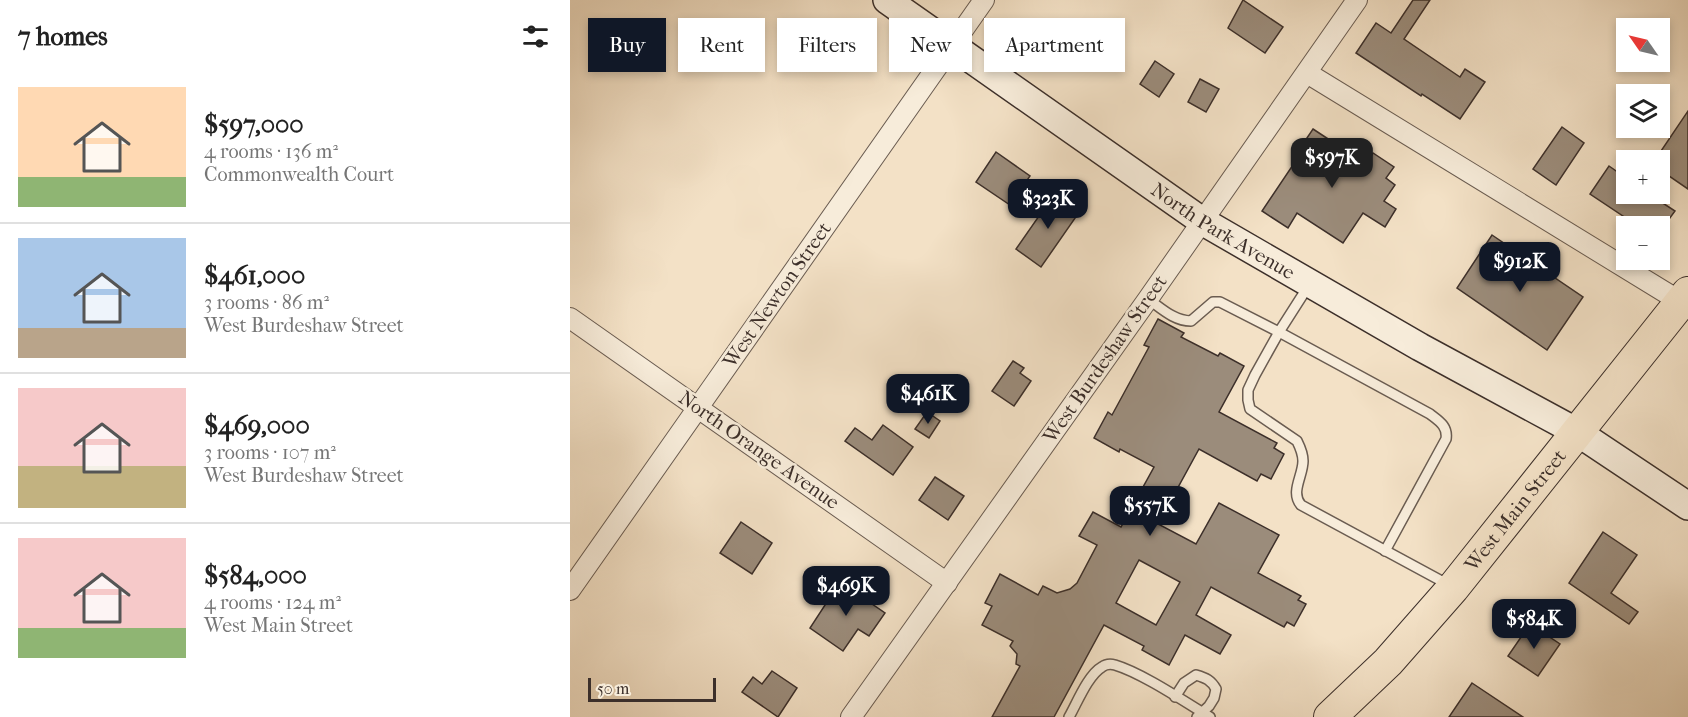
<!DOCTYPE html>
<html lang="en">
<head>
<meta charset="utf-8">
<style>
	:root { --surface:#fff; --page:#f2f2f2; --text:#222; --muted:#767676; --line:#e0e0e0; --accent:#111827 }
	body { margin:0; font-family:"IM FELL French Canon",serif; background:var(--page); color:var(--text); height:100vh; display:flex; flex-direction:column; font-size:22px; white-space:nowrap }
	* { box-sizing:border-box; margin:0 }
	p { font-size:20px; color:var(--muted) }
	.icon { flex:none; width:33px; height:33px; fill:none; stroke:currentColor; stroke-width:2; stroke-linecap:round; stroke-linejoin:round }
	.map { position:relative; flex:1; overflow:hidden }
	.drawer { display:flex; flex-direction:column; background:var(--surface); width:570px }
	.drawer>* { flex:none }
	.top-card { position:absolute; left:18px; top:18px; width:570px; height:54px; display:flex; gap:12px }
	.needle { width:39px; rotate:304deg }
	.fabs { position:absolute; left:1046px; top:18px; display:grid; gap:12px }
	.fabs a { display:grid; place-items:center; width:54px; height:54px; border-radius:0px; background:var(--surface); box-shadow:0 3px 9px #0003; font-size:30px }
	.scale { position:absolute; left:18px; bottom:15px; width:128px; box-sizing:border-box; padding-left:6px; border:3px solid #3c2f2a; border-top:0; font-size:16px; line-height:21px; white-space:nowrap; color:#3c2f2a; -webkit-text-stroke:4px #f7ecda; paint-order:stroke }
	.price { position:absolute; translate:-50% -51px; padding:0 14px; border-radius:12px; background:var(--accent); color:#fff; font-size:20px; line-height:39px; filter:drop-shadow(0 2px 3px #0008) }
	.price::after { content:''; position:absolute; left:50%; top:36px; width:18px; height:14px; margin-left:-9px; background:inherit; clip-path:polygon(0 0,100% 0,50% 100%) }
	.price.active { background:#222; color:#fff }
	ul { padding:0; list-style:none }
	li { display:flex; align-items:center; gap:18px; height:150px; padding:0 18px }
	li+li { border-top:2px solid var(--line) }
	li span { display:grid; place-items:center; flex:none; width:168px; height:120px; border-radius:0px; color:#555 }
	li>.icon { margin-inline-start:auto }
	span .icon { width:72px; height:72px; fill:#fffc; stroke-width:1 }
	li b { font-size:26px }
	h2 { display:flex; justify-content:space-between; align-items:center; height:72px; padding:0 18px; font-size:26px }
	.tag { padding:0 21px; border-radius:0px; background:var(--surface); box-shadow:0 3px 9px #0003; font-size:21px; line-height:54px }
	.tag.active { background:var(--accent); color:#fff }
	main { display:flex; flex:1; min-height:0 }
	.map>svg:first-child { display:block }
	.building { fill:#9b8c7b; stroke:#3c2f2a; stroke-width:1.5; fill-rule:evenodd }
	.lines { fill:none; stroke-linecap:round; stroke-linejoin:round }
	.lane-casing { stroke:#6a5c51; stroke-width:12 }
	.street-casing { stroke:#6a5c51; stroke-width:22 }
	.secondary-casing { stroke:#3c2f2a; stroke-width:30 }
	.primary-casing { stroke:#3c2f2a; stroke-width:34 }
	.lane { stroke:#f7ecda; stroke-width:9 }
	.street { stroke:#f7ecda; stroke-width:20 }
	.secondary { stroke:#f7ecda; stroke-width:27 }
	.primary { stroke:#f3e1c6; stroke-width:32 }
	.labels { text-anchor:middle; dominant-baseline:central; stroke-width:5; stroke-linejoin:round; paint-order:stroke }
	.street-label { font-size:20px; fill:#3c2f2a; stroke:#f7ecda }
</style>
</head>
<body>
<main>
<section class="drawer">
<h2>7 homes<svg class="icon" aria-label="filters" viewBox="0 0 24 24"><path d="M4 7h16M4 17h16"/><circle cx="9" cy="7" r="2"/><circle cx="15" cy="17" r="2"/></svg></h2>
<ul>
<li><span style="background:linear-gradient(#ffd9b3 75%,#8fb573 0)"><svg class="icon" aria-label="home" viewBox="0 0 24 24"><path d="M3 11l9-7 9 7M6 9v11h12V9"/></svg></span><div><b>$597,000</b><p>4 rooms · 136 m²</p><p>Commonwealth Court</p></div></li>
<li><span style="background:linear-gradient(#a9c7e8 75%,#b9a48a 0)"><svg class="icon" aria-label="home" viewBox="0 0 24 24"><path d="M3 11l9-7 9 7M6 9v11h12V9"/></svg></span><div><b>$461,000</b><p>3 rooms · 86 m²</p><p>West Burdeshaw Street</p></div></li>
<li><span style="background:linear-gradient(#f6c9c9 65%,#c2b280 0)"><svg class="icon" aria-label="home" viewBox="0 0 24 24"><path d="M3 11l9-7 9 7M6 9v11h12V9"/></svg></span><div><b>$469,000</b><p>3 rooms · 107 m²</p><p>West Burdeshaw Street</p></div></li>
<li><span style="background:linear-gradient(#f6c9c9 75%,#8fb573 0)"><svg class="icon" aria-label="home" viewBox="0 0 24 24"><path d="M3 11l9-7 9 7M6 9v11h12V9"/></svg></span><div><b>$584,000</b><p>4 rooms · 124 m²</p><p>West Main Street</p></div></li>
</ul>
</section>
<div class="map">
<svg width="1118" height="717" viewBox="0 0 1118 717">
	<rect width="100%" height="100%" fill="#f3e1c6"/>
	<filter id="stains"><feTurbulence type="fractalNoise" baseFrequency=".00333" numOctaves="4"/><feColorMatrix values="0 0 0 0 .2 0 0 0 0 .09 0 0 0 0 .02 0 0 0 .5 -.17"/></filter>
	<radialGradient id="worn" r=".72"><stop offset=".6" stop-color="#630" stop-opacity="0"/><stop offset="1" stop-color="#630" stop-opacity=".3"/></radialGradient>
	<g class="building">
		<polygon points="673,0 713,27 695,53 658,28"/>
		<polygon points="843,0 860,0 834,39 890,77 895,69 915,82 890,119 852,94 851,96 786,53 806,23 821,33"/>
		<polygon points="585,61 604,74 589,97 570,84"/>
		<polygon points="630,79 649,89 636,112 618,102"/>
		<polygon points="1118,111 1118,189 1089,169 1089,154"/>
		<polygon points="992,127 1014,143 986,185 963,169"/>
		<polygon points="743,129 796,164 803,153 824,167 816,178 825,185 814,201 826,209 815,227 793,213 773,243 727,213 718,228 692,211 725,162 722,160"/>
		<polygon points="426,152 460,176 440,205 406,182"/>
		<polygon points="1039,166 1056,178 1056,194 1079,194 1105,211 1094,226 1068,226 1020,194"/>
		<polygon points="485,193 510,211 471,267 446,249"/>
		<polygon points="922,235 1013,297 977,350 887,288"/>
		<path d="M 588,319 L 614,333 L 611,337 L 648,356 L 650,353 L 674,366 L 649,412 L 707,443 L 704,448 L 714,454 L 701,479 L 691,474 L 687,481 L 629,449 L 588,524 L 626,544 L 649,503 L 709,535 L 688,573 L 731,596 L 728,600 L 736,604 L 724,626 L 717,622 L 714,627 L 641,587 L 626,615 L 661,635 L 650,654 L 615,635 L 599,665 L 572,650 L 574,646 L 534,625 L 484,717 L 422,717 L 450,666 L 446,664 L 447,654 L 440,646 L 443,641 L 412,625 L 422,606 L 415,603 L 430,574 L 468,595 L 473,586 L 487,593 L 500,589 L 507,583 L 527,545 L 509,536 L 523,512 L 551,527 L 584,467 L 550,449 L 549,452 L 524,438 L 538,412 L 542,415 L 579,347 L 574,345 ZM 569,560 L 610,582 L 586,625 L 546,603 Z"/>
		<polygon points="443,361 454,368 450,373 461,381 444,406 422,391"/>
		<polygon points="357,412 370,421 359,438 345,429"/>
		<polygon points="313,425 343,447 323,475 275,441 285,428 302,440"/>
		<polygon points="365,477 394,496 378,520 349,500"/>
		<polygon points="171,522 202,543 182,574 150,553"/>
		<polygon points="1033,532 1067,555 1041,593 1068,612 1059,624 999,583"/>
		<polygon points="270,582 315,613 299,636 288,629 273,651 240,628"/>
		<polygon points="960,624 990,644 968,676 938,656"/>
		<polygon points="202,671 227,688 208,717 172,692 183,677 192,684"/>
		<polygon points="902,683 953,717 879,717"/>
	</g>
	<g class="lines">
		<g class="lane-casing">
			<g id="lane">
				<path d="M 739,285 L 709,332 L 685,375 L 678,390 L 678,400 L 680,409 L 727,441 C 730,447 733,454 733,461 C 733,476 720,492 731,505 L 879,585"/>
				<path d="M 578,299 C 591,308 604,321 621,321 L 643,302 L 650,302 L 709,332 L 860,414 C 869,421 878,426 876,439 L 815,551"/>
				<path d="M 605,697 L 614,683 L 626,675 C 636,678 641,680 646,689 L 644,698 L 639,706 L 627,717"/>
				<path d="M 499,717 C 507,703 518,675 532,667 C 536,664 541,664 545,665 C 572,673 615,702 640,717"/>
			</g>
		</g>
		<g class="street-casing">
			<g id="street">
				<polyline points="737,73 1111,302"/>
				<polyline points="0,318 377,583"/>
				<polyline points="0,590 414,0"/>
				<polyline points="281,717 578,299 787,0"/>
			</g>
		</g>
		<g class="secondary-casing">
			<g id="secondary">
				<path id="s1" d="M 317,0 L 632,221 L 850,347 L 1007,432 L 1118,506"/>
			</g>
		</g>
		<g class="primary-casing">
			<g id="primary">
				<path id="s2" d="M 760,717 L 818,662 L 883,588 L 1118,293"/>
			</g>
		</g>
		<use href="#lane" class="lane"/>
		<use href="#street" class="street"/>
		<use href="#secondary" class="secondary"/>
		<use href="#primary" class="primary"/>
	</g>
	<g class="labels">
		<g class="street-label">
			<text stroke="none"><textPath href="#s1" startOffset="408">North Park Avenue</textPath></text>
			<text transform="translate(207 295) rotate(-55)">West Newton Street</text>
			<text transform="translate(535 359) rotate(-55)">West Burdeshaw Street</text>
			<text transform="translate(189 450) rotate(35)">North Orange Avenue</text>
			<text stroke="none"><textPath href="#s2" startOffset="278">West Main Street</textPath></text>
		</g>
	</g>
	<rect width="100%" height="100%" filter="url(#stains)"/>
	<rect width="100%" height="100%" fill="url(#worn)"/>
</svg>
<div class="fabs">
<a><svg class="needle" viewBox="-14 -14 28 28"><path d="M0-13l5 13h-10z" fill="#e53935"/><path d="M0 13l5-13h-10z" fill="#767676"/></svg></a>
<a><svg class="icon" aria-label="layers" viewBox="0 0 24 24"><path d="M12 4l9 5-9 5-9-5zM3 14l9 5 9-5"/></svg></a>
<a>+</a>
<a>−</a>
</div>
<div class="scale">50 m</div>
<b class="price active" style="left:762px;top:189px">$597K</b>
<b class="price" style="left:478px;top:230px">$323K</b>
<b class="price" style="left:950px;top:293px">$912K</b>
<b class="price" style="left:358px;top:425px">$461K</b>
<b class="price" style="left:580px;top:537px">$557K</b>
<b class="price" style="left:276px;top:617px">$469K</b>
<b class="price" style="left:964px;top:650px">$584K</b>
<div class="top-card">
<a class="tag active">Buy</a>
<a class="tag">Rent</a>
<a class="tag">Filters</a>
<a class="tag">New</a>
<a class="tag">Apartment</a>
</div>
</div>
</main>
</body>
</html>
